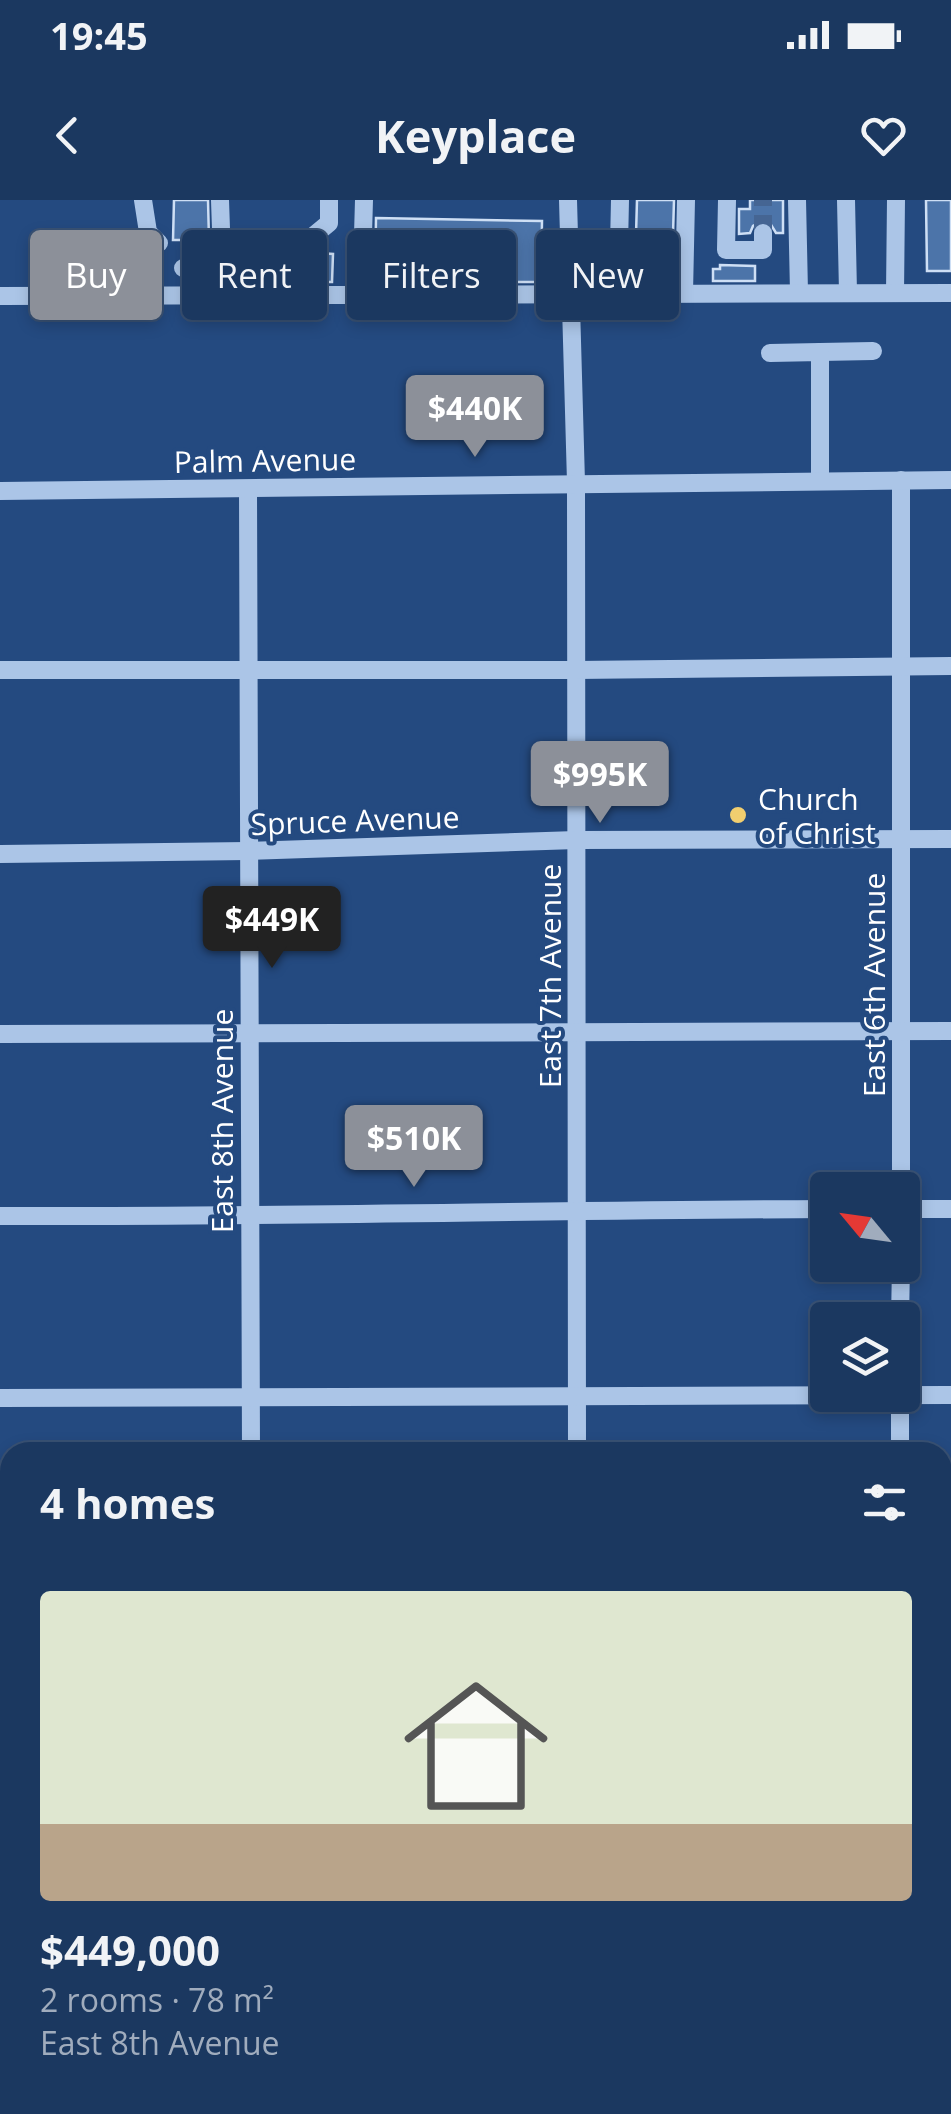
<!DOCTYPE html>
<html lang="en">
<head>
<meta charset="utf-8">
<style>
	:root { --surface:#1b3860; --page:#284369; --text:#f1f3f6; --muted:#a0acbd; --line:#395275; --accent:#8c9099 }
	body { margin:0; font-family:"Open Sans",sans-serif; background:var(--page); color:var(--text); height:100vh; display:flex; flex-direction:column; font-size:38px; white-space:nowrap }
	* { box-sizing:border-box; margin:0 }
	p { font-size:32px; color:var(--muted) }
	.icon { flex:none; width:55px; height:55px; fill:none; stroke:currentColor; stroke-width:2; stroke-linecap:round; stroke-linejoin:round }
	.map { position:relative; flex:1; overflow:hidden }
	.sheet { position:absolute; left:0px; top:1242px; width:952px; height:672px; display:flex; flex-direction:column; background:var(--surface); border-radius:30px 30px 0 0; box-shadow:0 5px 15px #0003,0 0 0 2px var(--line) }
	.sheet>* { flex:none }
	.hud { position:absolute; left:30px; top:30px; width:892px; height:90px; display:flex; gap:20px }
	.needle { width:65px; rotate:299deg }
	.fabs { position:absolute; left:810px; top:972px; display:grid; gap:20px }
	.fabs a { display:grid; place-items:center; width:110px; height:110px; border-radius:10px; background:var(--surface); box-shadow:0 5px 15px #0003,0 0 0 2px var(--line); font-size:50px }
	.price { position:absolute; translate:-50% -85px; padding:0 22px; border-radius:10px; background:var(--accent); color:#fff; font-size:32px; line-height:65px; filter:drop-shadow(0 2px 5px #0008) }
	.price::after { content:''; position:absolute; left:50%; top:60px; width:30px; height:22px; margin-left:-15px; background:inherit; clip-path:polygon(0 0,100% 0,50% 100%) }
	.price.selected { background:#222; color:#fff }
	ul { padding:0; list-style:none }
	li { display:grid; align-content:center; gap:20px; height:530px; padding:0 40px }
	li span { display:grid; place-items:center; height:310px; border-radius:10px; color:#555 }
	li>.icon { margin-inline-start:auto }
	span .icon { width:180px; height:180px; fill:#fffc; stroke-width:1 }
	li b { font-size:42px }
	h2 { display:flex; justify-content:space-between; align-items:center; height:120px; padding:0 40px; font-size:42px }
	.chip { padding:0 35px; border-radius:10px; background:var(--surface); box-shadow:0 5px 15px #0003,0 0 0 2px var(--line); font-size:35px; line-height:90px }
	.chip.selected { background:var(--accent); color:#fff }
	.status { display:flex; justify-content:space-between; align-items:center; height:70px; padding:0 50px; background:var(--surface); direction:ltr }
	.status svg { height:28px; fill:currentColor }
	header { display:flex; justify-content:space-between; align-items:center; height:130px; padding:0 40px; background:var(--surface); font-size:45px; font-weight:700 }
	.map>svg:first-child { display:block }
	.building { fill:#4c74a9; stroke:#cedff5; stroke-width:2.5 }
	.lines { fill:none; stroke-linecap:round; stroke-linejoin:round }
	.minor-tunnel { stroke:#456593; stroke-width:18; stroke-dasharray:18 9; stroke-linecap:butt }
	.minor { stroke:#abc5e7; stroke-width:18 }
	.major { stroke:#ecf3fd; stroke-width:25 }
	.poi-dot { fill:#f1ce6f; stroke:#244a80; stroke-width:4 }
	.labels { text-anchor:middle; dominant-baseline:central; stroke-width:8; stroke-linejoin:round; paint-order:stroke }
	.street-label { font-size:30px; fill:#fff; stroke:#244a80 }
	.poi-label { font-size:30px; fill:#fff; stroke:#244a80; text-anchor:start }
</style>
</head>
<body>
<div class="status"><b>19:45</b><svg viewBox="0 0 49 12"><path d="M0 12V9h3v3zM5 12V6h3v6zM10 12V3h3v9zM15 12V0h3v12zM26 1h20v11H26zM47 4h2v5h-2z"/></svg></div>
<header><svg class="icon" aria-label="back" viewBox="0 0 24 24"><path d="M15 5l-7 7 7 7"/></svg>Keyplace<svg class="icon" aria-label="heart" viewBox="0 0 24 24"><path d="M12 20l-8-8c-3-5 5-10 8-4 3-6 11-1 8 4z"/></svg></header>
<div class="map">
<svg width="951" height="1914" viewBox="0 0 951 1914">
	<rect width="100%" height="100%" fill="#244a80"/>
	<g class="building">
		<polygon points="174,0 208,0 209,40 173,40"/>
		<polygon points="637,0 674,0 672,70 635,70"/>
		<polygon points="750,0 783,0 783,33 776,33 770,23 762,21 753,26 750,33 739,34 739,9 750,9"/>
		<polygon points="926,0 951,0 951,71 927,71"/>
		<polygon points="376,18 542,21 541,82 375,82"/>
		<polygon points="318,53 333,54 332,82 318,82"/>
		<polygon points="720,65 755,66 755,81 713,81 713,69 720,69"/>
	</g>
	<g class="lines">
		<polyline class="minor-tunnel" points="763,33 763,0"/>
		<g class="minor">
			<polyline points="143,0 148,32 159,43"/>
			<polyline points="568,0 576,282 577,1252"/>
			<polyline points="727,0 726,50 763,50 763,33"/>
			<polyline points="797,0 799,92"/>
			<polyline points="846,0 848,92"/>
			<polyline points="183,68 213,68 222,58 220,0"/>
			<polyline points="362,69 364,0"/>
			<polyline points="618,92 620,0"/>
			<polyline points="684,93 686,0"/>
			<polyline points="895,93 896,0"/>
			<polyline points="0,96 951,93"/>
			<polyline points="305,96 306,42 329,23 329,0"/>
			<polyline points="820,152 873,151"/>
			<polyline points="770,153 820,152 820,280"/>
			<polyline points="901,280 901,990"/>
			<polyline points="248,289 251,1252"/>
			<polyline points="0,291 951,280"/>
			<polyline points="0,470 576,470 951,466"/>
			<polyline points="0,654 248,651 576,640 951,639"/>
			<polyline points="0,834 951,831"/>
			<polyline points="902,1009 951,1009"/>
			<path d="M 0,1016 C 276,1017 552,1010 828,1009"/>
			<polyline points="900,1120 901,1065"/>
			<polyline points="0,1198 951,1195"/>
			<polyline points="900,1252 900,1195"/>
			<polyline points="942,1379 951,1379"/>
			<polyline points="0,1381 10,1381"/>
			<polyline points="0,1552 10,1552"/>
			<polyline points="942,1559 951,1559"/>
			<polyline points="0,1701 10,1701"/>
			<polyline points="942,1727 951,1727"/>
			<polyline points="0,1729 10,1729"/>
			<polyline points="942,1817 951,1817"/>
			<polyline points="0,1822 10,1821"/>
			<polyline points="126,1905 126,1914"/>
			<polyline points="900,1905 900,1914"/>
			<polyline points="32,1914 32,1905"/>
			<polyline points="253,1914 253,1905"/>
			<polyline points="574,1914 575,1905"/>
		</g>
		<g class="major">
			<polyline points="942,1766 951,1766"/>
			<polyline points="0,1769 10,1769"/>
			<polyline points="942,1792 951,1792"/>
			<polyline points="0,1794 10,1794"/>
		</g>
	</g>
	<circle class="poi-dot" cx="738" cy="615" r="10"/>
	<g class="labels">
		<g class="street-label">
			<text transform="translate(265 260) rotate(-1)">Palm Avenue</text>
			<text transform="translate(355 620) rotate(-2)">Spruce Avenue</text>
			<text transform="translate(549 776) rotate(-90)">East 7th Avenue</text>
			<text transform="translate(873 785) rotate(-90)">East 6th Avenue</text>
			<text transform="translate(221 921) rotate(-90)">East 8th Avenue</text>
		</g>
		<g class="poi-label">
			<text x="758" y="598">Church<tspan x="758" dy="34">of Christ</tspan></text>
		</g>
	</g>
</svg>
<div class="fabs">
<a><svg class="needle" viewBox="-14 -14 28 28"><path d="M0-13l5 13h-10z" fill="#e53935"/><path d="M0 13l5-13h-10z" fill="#a0acbd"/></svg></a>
<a><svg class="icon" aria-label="layers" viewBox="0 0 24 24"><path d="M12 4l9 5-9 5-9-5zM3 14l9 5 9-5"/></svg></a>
</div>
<b class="price" style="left:475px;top:260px">$440K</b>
<b class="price" style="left:600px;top:626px">$995K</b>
<b class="price selected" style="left:272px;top:771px">$449K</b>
<b class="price" style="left:414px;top:990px">$510K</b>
<div class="hud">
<a class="chip selected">Buy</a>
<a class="chip">Rent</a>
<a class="chip">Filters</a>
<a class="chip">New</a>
</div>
<section class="sheet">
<h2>4 homes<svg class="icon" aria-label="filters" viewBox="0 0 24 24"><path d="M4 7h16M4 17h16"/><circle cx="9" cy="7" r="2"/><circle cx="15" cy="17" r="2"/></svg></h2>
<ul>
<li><span style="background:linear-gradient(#dfe7d0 75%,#b9a48a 0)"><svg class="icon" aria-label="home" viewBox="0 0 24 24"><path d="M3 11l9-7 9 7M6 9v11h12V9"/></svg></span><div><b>$449,000</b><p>2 rooms · 78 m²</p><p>East 8th Avenue</p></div></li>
</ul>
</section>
</div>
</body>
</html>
